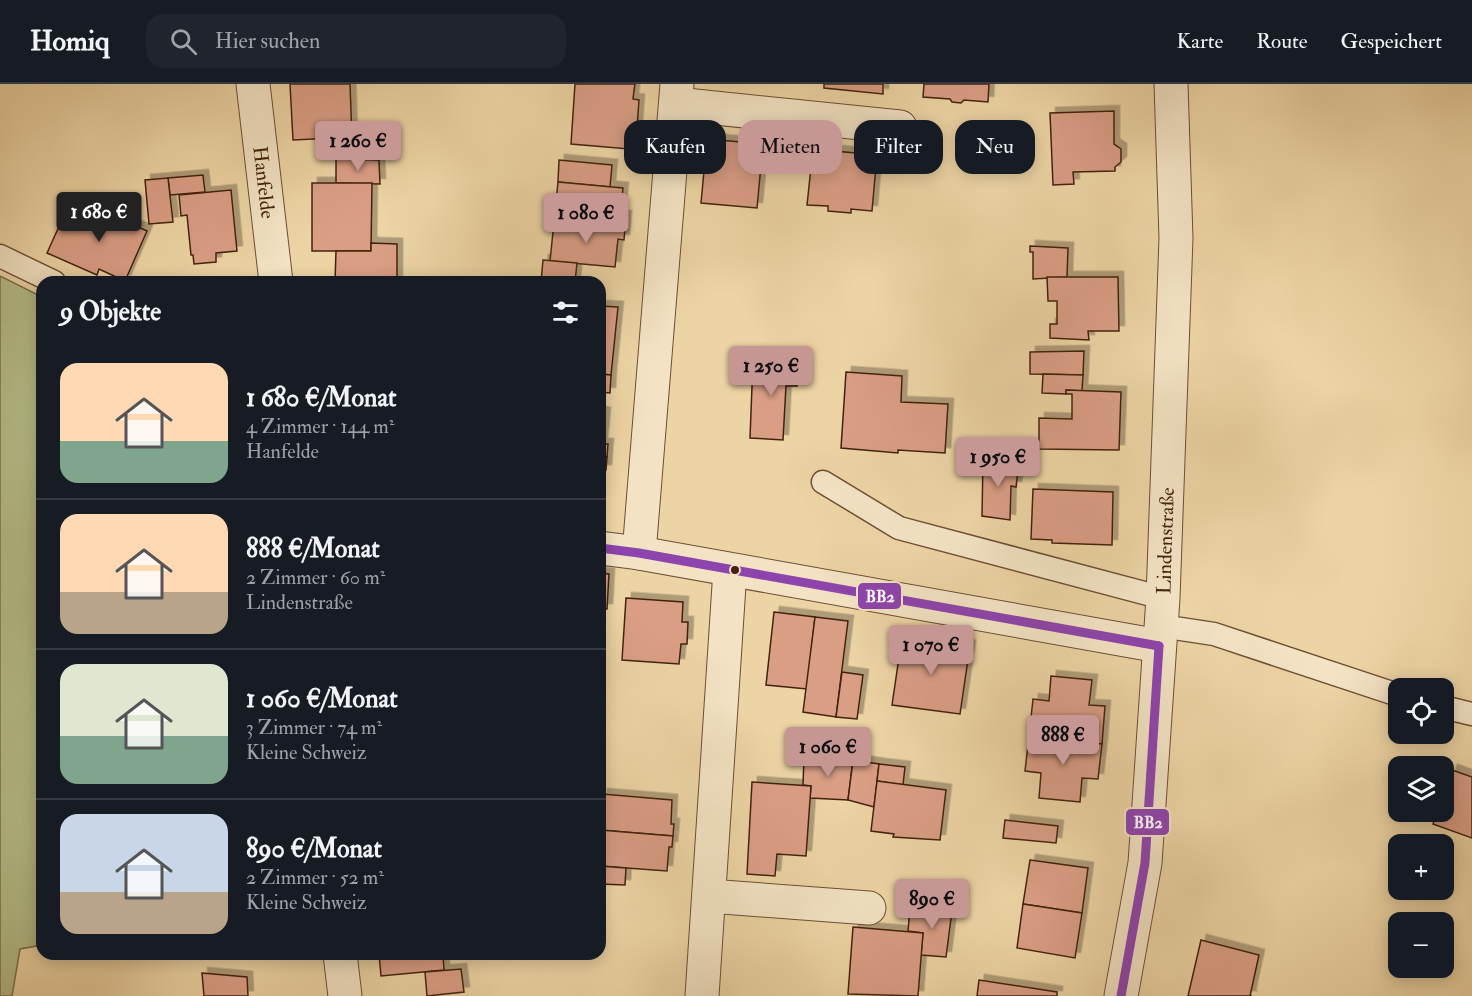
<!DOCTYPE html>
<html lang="de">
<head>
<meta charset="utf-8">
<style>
	:root { --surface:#171b24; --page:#20242c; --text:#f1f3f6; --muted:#9ea1a6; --line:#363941; --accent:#c59692 }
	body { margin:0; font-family:"IM FELL Double Pica",serif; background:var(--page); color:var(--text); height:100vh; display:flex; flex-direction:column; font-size:22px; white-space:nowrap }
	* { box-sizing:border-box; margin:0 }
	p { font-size:20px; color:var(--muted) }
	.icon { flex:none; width:33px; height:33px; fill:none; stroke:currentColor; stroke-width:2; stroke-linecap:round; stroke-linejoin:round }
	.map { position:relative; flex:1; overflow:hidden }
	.sheet { position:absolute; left:36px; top:192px; width:570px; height:684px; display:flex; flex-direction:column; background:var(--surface); border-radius:18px; box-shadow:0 3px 15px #0003 }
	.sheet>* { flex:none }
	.hud { position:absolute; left:624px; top:36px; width:570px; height:54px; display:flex; gap:12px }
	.controls { position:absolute; left:1388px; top:594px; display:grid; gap:12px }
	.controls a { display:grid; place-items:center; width:66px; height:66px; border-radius:12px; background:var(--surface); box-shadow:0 3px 15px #0003; font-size:30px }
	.price { position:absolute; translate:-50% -51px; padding:0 14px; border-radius:6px; background:var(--accent); color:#111; font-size:20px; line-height:39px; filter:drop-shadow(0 2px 3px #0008) }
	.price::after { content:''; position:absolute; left:50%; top:36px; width:18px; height:14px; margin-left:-9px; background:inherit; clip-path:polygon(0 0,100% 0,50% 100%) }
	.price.selected { background:#222; color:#fff }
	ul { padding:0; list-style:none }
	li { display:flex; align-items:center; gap:18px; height:150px; padding:0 24px }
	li+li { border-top:2px solid var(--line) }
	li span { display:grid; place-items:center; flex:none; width:168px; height:120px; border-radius:18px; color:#555 }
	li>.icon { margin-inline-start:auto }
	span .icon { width:72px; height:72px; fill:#fffc; stroke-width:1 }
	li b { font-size:26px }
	h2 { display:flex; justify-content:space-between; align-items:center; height:72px; padding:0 24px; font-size:26px }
	.pill { padding:0 21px; border-radius:18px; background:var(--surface); box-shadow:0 3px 15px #0003; font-size:21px; line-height:54px }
	.pill.selected { background:var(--accent); color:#111 }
	header { display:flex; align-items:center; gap:36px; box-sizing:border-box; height:84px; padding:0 30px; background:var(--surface); border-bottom:2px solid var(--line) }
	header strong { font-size:28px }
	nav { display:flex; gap:33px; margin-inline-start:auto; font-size:21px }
	.search { width:420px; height:54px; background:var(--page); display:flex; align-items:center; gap:15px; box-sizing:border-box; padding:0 21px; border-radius:18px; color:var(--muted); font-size:22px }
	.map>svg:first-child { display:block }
	.green { fill:#b4bd88; stroke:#7c704c; stroke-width:1.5 }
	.building { fill:#da9e85; stroke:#43220f; stroke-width:1.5; filter:url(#shadow) }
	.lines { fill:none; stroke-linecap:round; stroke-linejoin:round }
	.lane-casing { stroke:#6e4e34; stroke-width:25 }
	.street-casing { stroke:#6e4e34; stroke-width:35 }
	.lane { stroke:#f3e3c4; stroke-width:22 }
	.street { stroke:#f3e3c4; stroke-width:33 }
	.bus-1-casing { stroke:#f3e3c4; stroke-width:14 }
	.bus-1 { stroke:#8e44ad; stroke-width:9 }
	.bus-dot { fill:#43220f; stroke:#f3e3c4; stroke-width:2 }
	.labels { text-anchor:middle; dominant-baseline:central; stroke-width:6; stroke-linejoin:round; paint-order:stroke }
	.street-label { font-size:20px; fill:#43220f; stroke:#f3e3c4 }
	.line-badge { stroke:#f3e3c4; stroke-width:2 }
	.badge-label { font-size:16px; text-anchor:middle; font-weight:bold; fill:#fff }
</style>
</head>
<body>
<header>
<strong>Homiq</strong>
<div class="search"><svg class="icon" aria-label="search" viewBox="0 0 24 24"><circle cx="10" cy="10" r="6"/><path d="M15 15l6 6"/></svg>Hier suchen</div>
<nav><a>Karte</a><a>Route</a><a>Gespeichert</a></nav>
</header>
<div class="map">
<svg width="1472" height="912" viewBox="0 0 1472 912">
	<defs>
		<filter id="shadow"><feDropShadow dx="5.5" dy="-5.5" stdDeviation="0" flood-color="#0004"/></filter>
	</defs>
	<rect width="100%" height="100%" fill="#edd4a4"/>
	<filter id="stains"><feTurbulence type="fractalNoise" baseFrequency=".00333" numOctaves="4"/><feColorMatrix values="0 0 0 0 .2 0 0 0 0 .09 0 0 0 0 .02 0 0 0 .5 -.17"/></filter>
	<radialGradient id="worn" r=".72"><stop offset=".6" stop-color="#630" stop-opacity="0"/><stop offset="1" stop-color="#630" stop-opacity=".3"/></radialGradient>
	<polygon class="green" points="0,192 42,213 42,861 20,865 12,912 0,912"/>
	<g class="building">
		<polygon points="290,0 350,0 352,54 338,54 338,57 334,58 334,54 293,56"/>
		<polygon points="575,0 635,0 633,15 639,16 637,44 631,44 629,65 571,60"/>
		<polygon points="824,0 883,0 883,10 824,4"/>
		<polygon points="924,0 989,0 988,18 964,16 961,19 952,18 950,15 923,13"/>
		<polygon points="1114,27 1114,60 1121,65 1121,78 1115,83 1115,87 1073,88 1074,100 1053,101 1050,29"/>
		<polygon points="707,55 763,60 757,124 701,119"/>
		<polygon points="813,65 877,71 872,127 851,125 851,129 828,127 828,122 807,121"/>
		<polygon points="336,75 379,76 380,100 336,99"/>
		<polygon points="559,76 612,81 610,103 558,98"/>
		<polygon points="203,91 205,108 170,111 168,94"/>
		<polygon points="168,94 173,138 149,140 145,96"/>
		<polygon points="558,98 623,104 620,132 626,132 625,144 554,138"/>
		<polygon points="312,99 372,99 371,167 312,167"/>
		<polygon points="231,106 237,167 216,169 216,178 194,180 193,171 191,171 187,131 181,132 179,111"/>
		<polygon points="86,120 147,147 125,197 99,185 97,191 47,169 61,138 75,143"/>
		<polygon points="554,138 625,144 624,156 618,155 615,183 550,177"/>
		<polygon points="371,159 397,160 397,198 335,198 336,167 371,167"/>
		<polygon points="1030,162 1068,164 1067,193 1033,195 1033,168 1030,168"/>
		<polygon points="543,176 577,179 575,198 541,198"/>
		<polygon points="1047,193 1118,193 1119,247 1088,247 1089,256 1050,254 1050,240 1057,240 1057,217 1048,217"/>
		<polygon points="600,222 618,223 611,291 600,290"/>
		<polygon points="1084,267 1083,291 1030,290 1030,268"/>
		<polygon points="753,276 798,278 797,302 786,302 783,356 750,354"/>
		<polygon points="846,288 902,292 901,318 948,320 945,369 898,366 898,369 841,364"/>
		<polygon points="600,290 611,291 610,309 600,308"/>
		<polygon points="1043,290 1083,291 1082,307 1066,306 1066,310 1042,309"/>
		<polygon points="1066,306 1121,308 1119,366 1039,365 1039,334 1072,335 1072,310 1066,310"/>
		<polygon points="600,328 605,329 602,360 608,360 607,373 600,373"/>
		<polygon points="600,373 607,373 606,386 600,386"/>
		<polygon points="983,376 1019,379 1016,403 1011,402 1010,436 982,432"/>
		<polygon points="1033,405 1113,408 1112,461 1052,459 1052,456 1031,455"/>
		<polygon points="600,489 609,490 607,525 600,525"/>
		<polygon points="626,514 683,518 682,538 688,538 687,560 681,560 679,580 622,576"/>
		<polygon points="774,528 815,533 807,605 766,601"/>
		<polygon points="815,533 848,537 836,633 803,628"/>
		<polygon points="902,553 970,562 960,630 892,621"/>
		<polygon points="842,588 863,591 857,635 836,633"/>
		<polygon points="1051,592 1092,596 1089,621 1105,622 1102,660 1029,652 1033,615 1049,617"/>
		<polygon points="1029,652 1102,660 1098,695 1082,694 1080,718 1039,714 1041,689 1025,687"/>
		<polygon points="804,673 853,676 848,716 810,714 811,702 803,701"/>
		<polygon points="853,676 879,680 874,723 848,716"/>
		<polygon points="879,680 905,683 903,701 877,697"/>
		<polygon points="1452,686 1472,693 1472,754 1433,740 1437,728 1443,728 1443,711"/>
		<polygon points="877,697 946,706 940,756 893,753 894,750 871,747"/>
		<polygon points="752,698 811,702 806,772 777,770 775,792 747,790"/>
		<polygon points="602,710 672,716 671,740 674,740 673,752 600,746"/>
		<polygon points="1005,736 1058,742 1056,759 1003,754"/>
		<polygon points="600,746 673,752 672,763 669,763 667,787 600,782"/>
		<polygon points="1030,776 1088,784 1082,829 1023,820"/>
		<polygon points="600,782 626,784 625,801 600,800"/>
		<polygon points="1023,820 1082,829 1075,874 1017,864"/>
		<polygon points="910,824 952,827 946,873 921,871 923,849 908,847"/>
		<polygon points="853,843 923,849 918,912 848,910"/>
		<polygon points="1201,856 1259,871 1250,912 1252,912 1188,912"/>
		<polygon points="379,870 443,870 444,886 381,892"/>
		<polygon points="461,885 464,908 427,912 425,888"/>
		<polygon points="202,889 247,893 248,912 204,912"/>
		<polygon points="979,896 1057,908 1057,912 977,912"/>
	</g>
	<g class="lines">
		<g class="lane-casing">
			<g id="lane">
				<polyline points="0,172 54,198"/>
				<polyline points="823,398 899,444 1163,514"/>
				<polyline points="1161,542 1214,550 1398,611"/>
				<polyline points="1443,623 1472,630"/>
			</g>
		</g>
		<g class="street-casing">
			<g id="street">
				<path id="s1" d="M 253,0 L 276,198"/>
				<polyline points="676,20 900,43"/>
				<polyline points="600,464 639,469 1159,562"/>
				<polyline points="639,469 677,0"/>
				<polyline points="709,812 869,824"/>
				<polyline points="340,870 345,912"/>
				<polyline points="702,912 730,486"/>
				<path id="s2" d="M 1121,912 L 1145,779 L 1163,514 L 1176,154 L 1171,0"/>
			</g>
		</g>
		<use href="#lane" class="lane"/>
		<use href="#street" class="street"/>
		<g class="bus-1-casing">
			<g id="bus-1">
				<polyline points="600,464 639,469 1159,562"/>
				<polyline points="1121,912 1145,779 1159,562"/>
			</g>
		</g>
		<use href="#bus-1" class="bus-1"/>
	</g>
	<circle class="bus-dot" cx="735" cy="486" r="5"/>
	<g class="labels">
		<g class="street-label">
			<text stroke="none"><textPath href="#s1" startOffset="99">Hanfelde</textPath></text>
			<text stroke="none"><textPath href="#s2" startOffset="458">Lindenstraße</textPath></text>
		</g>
	</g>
	<g class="line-badge">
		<rect x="857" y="498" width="45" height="28" rx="6" fill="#8e44ad"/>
		<rect x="1125" y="724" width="45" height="28" rx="6" fill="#8e44ad"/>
	</g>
	<g class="badge-label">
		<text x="880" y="518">BB2</text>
		<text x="1148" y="744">BB2</text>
	</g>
	<rect width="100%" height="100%" filter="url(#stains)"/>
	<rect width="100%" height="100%" fill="url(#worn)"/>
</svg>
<div class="controls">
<a><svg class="icon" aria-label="locate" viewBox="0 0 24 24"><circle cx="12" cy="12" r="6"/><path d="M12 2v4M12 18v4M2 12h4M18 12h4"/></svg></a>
<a><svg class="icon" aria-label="layers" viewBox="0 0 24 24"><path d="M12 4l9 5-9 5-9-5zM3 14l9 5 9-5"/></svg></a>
<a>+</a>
<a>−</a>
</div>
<b class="price" style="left:358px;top:88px">1 260 €</b>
<b class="price selected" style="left:99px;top:159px">1 680 €</b>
<b class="price" style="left:586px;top:160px">1 080 €</b>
<b class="price" style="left:771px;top:313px">1 250 €</b>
<b class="price" style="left:998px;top:404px">1 950 €</b>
<b class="price" style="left:931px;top:592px">1 070 €</b>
<b class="price" style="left:1063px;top:682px">888 €</b>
<b class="price" style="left:828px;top:694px">1 060 €</b>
<b class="price" style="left:932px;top:846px">890 €</b>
<div class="hud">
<a class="pill">Kaufen</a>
<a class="pill selected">Mieten</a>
<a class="pill">Filter</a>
<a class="pill">Neu</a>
</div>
<section class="sheet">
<h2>9 Objekte<svg class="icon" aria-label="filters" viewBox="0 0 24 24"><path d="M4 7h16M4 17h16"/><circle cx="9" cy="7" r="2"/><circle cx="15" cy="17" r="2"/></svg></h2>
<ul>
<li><span style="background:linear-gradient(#ffd9b3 65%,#7fa58c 0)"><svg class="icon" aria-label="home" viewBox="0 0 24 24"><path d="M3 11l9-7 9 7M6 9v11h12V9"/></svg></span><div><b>1 680 €/Monat</b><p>4 Zimmer · 144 m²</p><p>Hanfelde</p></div></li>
<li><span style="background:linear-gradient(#ffd9b3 65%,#b9a48a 0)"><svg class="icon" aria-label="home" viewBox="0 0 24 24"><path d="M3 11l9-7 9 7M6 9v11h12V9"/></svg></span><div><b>888 €/Monat</b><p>2 Zimmer · 60 m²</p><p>Lindenstraße</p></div></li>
<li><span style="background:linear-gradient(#dfe7d0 60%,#7fa58c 0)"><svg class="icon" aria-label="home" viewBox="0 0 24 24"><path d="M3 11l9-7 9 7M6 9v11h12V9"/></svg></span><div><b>1 060 €/Monat</b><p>3 Zimmer · 74 m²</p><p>Kleine Schweiz</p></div></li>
<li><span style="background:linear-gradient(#c9d6e8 65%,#b9a48a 0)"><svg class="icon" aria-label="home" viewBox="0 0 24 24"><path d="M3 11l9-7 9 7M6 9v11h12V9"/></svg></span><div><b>890 €/Monat</b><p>2 Zimmer · 52 m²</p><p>Kleine Schweiz</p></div></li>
</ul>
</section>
</div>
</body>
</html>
